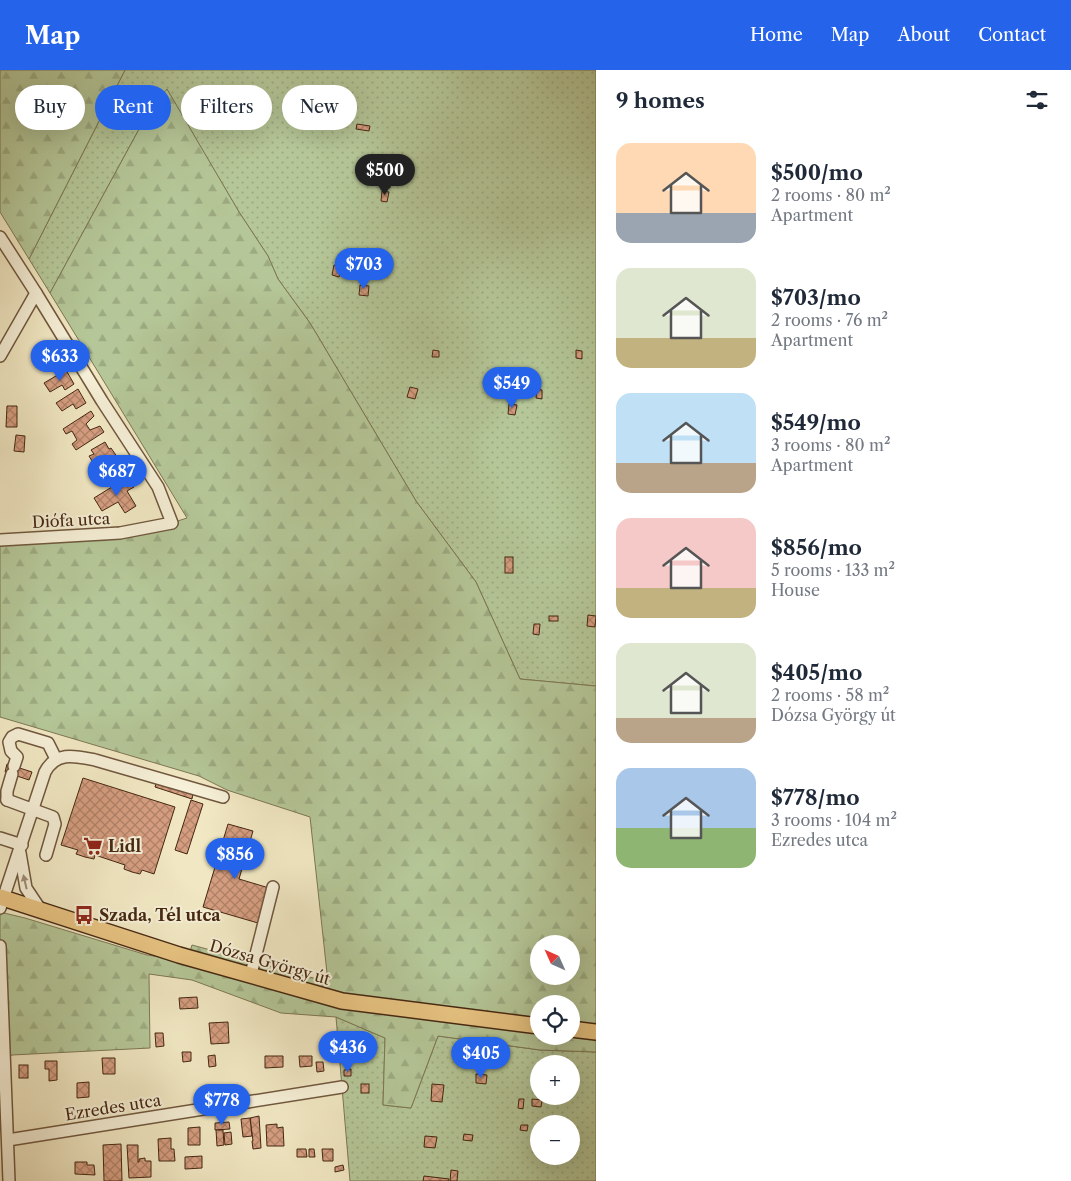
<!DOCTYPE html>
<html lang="en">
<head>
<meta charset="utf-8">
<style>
	:root { --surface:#fff; --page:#f2f2f3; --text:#1f2937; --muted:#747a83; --accent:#2563eb }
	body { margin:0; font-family:"Libre Caslon Text",serif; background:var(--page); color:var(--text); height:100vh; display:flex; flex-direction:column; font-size:19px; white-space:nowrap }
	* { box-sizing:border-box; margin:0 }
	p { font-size:16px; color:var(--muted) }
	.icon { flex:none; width:28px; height:28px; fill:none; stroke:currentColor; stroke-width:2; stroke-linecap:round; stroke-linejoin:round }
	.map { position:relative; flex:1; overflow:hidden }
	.panel { display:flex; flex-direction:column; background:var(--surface); width:475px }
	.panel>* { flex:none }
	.top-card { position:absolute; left:15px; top:15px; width:475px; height:45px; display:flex; gap:10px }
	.needle { width:32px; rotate:315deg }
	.tools { position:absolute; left:530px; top:865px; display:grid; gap:10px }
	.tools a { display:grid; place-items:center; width:50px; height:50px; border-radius:50%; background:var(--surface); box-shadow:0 5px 20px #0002; font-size:25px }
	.price { position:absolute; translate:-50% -42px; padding:0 11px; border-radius:18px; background:var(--accent); color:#fff; font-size:16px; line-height:32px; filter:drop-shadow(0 1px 2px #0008) }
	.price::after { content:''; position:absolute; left:50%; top:30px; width:15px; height:11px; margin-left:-8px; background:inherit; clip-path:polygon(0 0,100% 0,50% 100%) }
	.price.current { background:#222; color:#fff }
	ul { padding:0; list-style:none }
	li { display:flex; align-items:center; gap:15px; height:125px; padding:0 20px }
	li span { display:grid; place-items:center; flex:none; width:140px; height:100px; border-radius:15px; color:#555 }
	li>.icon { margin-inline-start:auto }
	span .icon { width:60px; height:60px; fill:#fffc; stroke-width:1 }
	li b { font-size:21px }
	h2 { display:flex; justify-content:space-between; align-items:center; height:60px; padding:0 20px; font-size:21px }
	.tag { padding:0 18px; border-radius:22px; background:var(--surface); box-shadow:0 5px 20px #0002; font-size:18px; line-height:45px }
	.tag.current { background:var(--accent); color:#fff }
	header { display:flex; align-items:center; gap:30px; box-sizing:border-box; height:70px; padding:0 25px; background:var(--accent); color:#fff }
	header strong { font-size:24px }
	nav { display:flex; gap:28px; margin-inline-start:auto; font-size:18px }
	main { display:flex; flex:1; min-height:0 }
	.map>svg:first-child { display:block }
	.grass { fill:url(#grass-dots); stroke:#7d7754; fill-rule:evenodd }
	.forest { fill:url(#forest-firs); stroke:#7d7754; fill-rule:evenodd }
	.building { fill:url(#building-cross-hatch); stroke:#452711 }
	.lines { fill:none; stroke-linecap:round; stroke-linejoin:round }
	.minor-casing { stroke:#70573e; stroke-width:14 }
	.major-casing { stroke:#452711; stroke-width:18 }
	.minor { stroke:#f6f0d8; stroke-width:11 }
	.major { stroke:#e8c482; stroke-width:15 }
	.oneway { fill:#9e8c74 }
	.labels { text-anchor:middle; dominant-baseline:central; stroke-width:4; stroke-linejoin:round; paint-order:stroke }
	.street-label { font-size:16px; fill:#452711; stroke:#f6f0d8 }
	.poi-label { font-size:16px; font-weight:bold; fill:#452711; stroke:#f6f0d8; text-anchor:start }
</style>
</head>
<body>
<header>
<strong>Map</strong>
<nav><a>Home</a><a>Map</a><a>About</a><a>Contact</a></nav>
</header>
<main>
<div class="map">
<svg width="596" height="1111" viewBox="0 0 596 1111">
	<defs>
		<pattern id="grass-dots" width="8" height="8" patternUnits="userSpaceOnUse" patternTransform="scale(1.25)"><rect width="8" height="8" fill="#b5c798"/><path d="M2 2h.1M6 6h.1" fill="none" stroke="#9dab82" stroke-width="1.8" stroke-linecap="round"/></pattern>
		<pattern id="forest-firs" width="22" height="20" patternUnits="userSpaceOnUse" patternTransform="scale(1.25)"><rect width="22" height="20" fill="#b5c798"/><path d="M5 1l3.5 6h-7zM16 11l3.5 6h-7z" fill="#9dab82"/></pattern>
		<pattern id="building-cross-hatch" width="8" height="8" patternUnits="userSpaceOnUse" patternTransform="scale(1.25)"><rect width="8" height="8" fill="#d69e81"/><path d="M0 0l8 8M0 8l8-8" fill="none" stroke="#af8168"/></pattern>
	</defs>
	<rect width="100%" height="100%" fill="#f1e8c3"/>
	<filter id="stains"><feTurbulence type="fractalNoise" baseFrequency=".004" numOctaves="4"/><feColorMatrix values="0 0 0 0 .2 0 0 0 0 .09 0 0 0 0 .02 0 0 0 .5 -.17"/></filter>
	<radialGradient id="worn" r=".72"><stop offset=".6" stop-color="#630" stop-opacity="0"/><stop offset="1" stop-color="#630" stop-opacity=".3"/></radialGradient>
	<g class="grass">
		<polygon points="125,0 596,0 596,616 520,609 476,512 416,431 310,253 278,209 268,186 239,142 167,20 150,39 50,223 29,189"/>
		<path d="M 336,947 L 385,968 L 383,1035 L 411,1038 L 438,966 L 540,980 L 596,982 L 596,1111 L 350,1111 ZM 539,994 L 571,994 L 571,1026 L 539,1026 ZM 539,1054 L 571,1054 L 571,1086 L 539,1086 Z"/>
	</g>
	<g class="forest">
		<polygon points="0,0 125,0 29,189 0,142"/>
		<path d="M 167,19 L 239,142 L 268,186 L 278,209 L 310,253 L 416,431 L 476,512 L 520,609 L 596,616 L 596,982 L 540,980 L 438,966 L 411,1038 L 383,1035 L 385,968 L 336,947 L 281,943 L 192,910 L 149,904 L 150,978 L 12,985 L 0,994 L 0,842 L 25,848 L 147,885 L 187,891 L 192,875 L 328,912 L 310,747 L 227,720 L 199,706 L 0,647 L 0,476 C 61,469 129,468 187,448 L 50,223 L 150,39 ZM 539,874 L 571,874 L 571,906 L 539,906 ZM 539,934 L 571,934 L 571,966 L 539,966 Z"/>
	</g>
	<g class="building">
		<polygon points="223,30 229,31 229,38 222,38"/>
		<polygon points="357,54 370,56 369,61 356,59"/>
		<polygon points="384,108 391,109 390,118 382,117"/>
		<polygon points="382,121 389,122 387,132 381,131"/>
		<polygon points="334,195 342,197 339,207 332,205"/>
		<polygon points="360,215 369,216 368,226 359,225"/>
		<polygon points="433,280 439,281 439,287 432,287"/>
		<polygon points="576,280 582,281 582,289 576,288"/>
		<polygon points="55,281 63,293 52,300 45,287"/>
		<polygon points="66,300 74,314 65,320 62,315 50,322 44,313"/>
		<polygon points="410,317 418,319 415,329 407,327"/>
		<polygon points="78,319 86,333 76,339 73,334 62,341 56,333"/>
		<polygon points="537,319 542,320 542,329 536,328"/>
		<polygon points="509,334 517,335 515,345 508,344"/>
		<polygon points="7,336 17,336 17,357 6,357"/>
		<polygon points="91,341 94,346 86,354 90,360 100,356 104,362 76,380 72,374 77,370 72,361 66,364 63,359"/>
		<polygon points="16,365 25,366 24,382 14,381"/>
		<polygon points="105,372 109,379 111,378 120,391 118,392 124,401 107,412 100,400 102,398 101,396 97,399 89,386 94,384 91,380"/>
		<polygon points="128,407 134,417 127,421 136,436 125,443 118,432 102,441 94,428"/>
		<rect x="505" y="487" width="8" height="16"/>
		<polygon points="588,545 596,546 595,557 587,556"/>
		<rect x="549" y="546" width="9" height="5"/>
		<polygon points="534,554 540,554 539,565 533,564"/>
		<polygon points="7,694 32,702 29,710 5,702"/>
		<polygon points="83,708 175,737 154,804 142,800 140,804 132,802 124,799 125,795 95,785 94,789 85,787 76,784 78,780 61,775"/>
		<polygon points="157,711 193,723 192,729 155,717"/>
		<polygon points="191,730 203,734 187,784 175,780"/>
		<polygon points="228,754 253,761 239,809 269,818 258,853 203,837"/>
		<polygon points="197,927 198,938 180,939 179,928"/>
		<polygon points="228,952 229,973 211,974 209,953"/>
		<polygon points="155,963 163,963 164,976 156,977"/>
		<polygon points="182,982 191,982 191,991 183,992"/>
		<polygon points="215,985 216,996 209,997 208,986"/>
		<polygon points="265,986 283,986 283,997 265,998"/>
		<polygon points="299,986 312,986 312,996 300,997"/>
		<polygon points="102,988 115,988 115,1004 103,1004"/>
		<polygon points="45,991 57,991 57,1010 49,1011 49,999 45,999"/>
		<polygon points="316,992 323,992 324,1001 317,1002"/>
		<rect x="19" y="995" width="9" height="13"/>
		<polygon points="351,999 351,1006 344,1006 344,1000"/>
		<polygon points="476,1004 487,1005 486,1014 476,1013"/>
		<polygon points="89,1012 89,1027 77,1028 77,1013"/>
		<rect x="361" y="1014" width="8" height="9"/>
		<polygon points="432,1014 444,1015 442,1032 431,1031"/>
		<polygon points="519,1029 524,1029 523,1039 518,1038"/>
		<polygon points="532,1029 542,1030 541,1037 532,1036"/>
		<polygon points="259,1046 261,1078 253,1079 252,1071 253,1071 250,1048"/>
		<polygon points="250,1048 252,1066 243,1067 241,1049"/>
		<polygon points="229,1052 230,1059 215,1060 215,1053"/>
		<polygon points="277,1054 277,1058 283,1057 284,1076 267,1076 266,1055"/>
		<polygon points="521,1055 528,1055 527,1061 520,1060"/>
		<polygon points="200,1057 200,1075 188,1075 188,1058"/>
		<polygon points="216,1060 223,1060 224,1075 217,1076"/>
		<polygon points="231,1062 232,1074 225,1075 224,1063"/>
		<polygon points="464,1064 473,1065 472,1071 463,1070"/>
		<polygon points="425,1066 437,1067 435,1078 424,1077"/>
		<polygon points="171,1068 171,1079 174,1079 175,1091 159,1091 158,1069"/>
		<polygon points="121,1074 122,1111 104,1111 103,1075"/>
		<polygon points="127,1075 138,1075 138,1092 139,1092 139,1089 145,1088 145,1091 151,1091 151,1107 129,1108"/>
		<polygon points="297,1079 306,1079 307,1087 297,1087"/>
		<polygon points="309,1079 314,1079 315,1087 309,1087"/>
		<polygon points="322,1079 333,1079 333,1091 323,1091"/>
		<polygon points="202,1086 202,1098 185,1099 185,1087"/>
		<polygon points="75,1092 87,1092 87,1095 94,1095 95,1105 75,1104"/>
		<polygon points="343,1095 344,1100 335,1102 335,1097"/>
		<polygon points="451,1100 458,1101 457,1111 450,1111"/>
		<polygon points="424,1106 449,1109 448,1111 423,1111"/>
	</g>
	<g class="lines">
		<g class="minor-casing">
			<g id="minor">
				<polyline points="0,167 36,223 102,331 158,417 172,453 120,463 0,470"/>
				<polyline points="0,286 36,223"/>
				<polyline points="14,696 17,687 11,681 9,672 12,667 18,664 48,673 56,689"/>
				<polyline points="7,730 53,747 55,754 46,785"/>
				<polyline points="7,730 7,721 12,704"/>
				<polyline points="0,768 22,775"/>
				<polyline points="20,783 26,818 40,839"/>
				<path d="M 0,838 L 45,702 C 56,681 75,686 95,690 L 223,727"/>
				<polyline points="0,876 9,1111"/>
				<polyline points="251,904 273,817"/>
				<polyline points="8,1070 342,1017"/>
			</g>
		</g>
		<g class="major-casing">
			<g id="major">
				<polyline points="0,827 179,885 342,931 539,956"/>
				<polyline points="571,959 596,962"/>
			</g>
		</g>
		<use href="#minor" class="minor"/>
		<use href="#major" class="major"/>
	</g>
	<defs><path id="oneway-solid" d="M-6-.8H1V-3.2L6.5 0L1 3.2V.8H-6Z" transform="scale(1.25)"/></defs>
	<use class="oneway" href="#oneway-solid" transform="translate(25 812) rotate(-103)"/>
	<defs>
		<g id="supermarket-bare" transform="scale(1.5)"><path d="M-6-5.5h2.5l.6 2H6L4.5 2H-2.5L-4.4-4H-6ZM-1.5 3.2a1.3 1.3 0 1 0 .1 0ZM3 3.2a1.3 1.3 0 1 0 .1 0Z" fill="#8f2418" stroke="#f6f0d8" stroke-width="2.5" paint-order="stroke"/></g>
		<g id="bus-bare" transform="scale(1.5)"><path d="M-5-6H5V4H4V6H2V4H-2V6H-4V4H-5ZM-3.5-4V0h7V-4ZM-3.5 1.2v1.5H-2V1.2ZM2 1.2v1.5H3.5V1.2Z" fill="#8f2418" stroke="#f6f0d8" stroke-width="2.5" paint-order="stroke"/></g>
	</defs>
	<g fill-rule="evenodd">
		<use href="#supermarket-bare" x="93" y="776"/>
		<use href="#bus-bare" x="84" y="845"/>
	</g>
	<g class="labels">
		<g class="street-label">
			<text transform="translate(71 450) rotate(-3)">Diófa utca</text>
			<text transform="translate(270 892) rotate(16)">Dózsa György út</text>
			<text transform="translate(113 1037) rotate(-9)">Ezredes utca</text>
		</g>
		<g class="poi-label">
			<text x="108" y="776">Lidl</text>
			<text x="99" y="845">Szada, Tél utca</text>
		</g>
	</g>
	<rect width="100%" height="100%" filter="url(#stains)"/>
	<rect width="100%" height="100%" fill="url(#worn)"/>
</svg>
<div class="tools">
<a><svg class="needle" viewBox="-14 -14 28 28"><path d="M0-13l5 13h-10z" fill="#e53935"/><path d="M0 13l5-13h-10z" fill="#747a83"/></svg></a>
<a><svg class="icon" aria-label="locate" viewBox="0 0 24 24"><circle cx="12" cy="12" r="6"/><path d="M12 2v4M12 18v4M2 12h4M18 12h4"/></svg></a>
<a>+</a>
<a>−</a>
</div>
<b class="price current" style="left:385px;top:126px">$500</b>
<b class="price" style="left:364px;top:220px">$703</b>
<b class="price" style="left:60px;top:312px">$633</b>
<b class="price" style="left:512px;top:339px">$549</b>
<b class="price" style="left:117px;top:427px">$687</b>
<b class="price" style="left:235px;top:810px">$856</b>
<b class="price" style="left:348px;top:1003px">$436</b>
<b class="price" style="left:481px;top:1009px">$405</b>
<b class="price" style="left:222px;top:1056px">$778</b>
<div class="top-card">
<a class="tag">Buy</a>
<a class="tag current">Rent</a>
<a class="tag">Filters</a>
<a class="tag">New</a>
</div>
</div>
<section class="panel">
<h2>9 homes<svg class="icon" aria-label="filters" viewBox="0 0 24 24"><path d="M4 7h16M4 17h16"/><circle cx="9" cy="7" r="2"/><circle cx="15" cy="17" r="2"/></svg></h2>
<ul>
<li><span style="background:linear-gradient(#ffd9b3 70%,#9aa5b1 0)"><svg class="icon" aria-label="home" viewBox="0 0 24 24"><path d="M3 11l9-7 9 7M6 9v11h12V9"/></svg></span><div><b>$500/mo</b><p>2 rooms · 80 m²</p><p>Apartment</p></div></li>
<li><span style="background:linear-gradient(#dfe7d0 70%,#c2b280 0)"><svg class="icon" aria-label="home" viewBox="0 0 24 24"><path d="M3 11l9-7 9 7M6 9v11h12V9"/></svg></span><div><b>$703/mo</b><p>2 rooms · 76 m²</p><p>Apartment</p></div></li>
<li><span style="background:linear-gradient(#bfe0f5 70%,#b9a48a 0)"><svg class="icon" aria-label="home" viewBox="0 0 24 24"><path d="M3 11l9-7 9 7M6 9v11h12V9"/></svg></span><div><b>$549/mo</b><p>3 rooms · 80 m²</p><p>Apartment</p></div></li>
<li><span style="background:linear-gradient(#f6c9c9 70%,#c2b280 0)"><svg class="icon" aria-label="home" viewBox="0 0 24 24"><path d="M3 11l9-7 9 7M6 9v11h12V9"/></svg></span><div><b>$856/mo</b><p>5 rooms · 133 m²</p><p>House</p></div></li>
<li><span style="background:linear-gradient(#dfe7d0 75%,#b9a48a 0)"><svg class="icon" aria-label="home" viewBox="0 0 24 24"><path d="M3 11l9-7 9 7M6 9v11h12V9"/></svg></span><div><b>$405/mo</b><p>2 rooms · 58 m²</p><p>Dózsa György út</p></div></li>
<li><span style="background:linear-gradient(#a9c7e8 60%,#8fb573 0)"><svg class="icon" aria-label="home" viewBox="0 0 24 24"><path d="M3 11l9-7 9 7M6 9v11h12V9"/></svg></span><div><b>$778/mo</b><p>3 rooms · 104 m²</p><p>Ezredes utca</p></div></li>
</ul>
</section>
</main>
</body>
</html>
